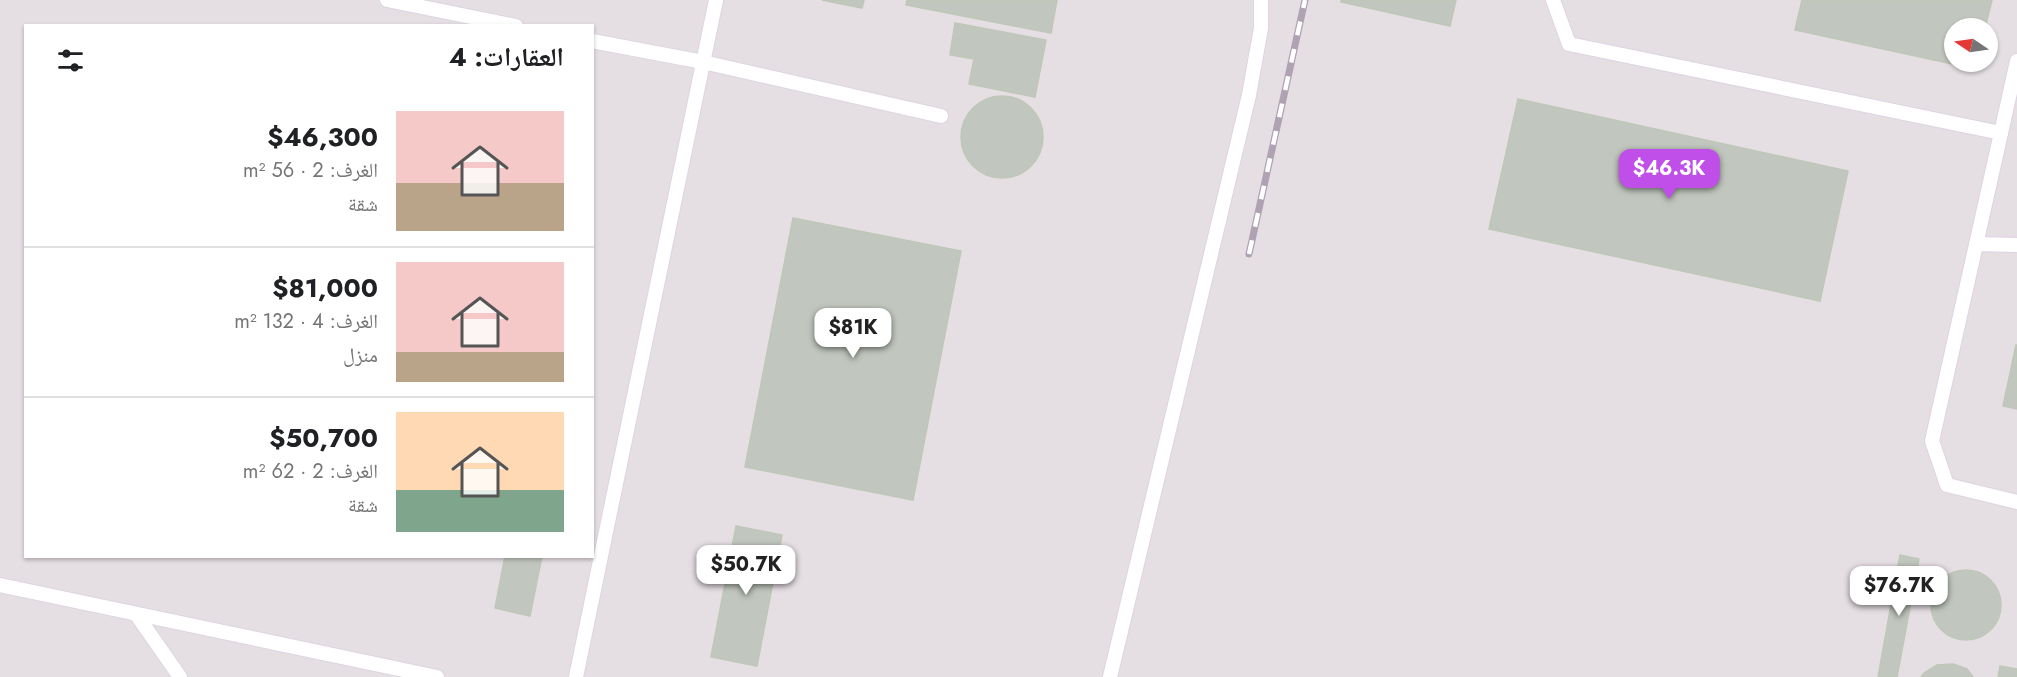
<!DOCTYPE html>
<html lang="ar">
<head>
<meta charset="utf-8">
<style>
	:root { --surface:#fff; --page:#f2f2f2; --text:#202124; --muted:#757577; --line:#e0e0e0; --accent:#c04ee9 }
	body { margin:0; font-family:Jost,"Noto Naskh Arabic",sans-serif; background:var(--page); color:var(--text); direction:rtl; height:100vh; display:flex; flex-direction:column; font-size:22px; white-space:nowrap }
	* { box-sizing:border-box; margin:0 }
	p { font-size:20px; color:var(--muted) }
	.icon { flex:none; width:33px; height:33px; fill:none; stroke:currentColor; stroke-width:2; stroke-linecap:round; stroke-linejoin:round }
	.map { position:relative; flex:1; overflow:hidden; direction:ltr }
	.drawer { position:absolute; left:24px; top:24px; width:570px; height:534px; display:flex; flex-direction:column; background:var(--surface); border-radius:0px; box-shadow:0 2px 4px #0004; direction:rtl }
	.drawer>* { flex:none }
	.needle { width:39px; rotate:283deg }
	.fabs { position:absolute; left:1944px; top:18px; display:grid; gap:12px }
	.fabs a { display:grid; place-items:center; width:54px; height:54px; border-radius:50%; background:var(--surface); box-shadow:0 2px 4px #0004; font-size:30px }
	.price { position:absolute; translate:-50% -51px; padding:0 14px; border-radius:12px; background:#fff; color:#222; font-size:20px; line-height:39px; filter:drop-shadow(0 2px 3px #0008) }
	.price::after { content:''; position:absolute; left:50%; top:36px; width:18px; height:14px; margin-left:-9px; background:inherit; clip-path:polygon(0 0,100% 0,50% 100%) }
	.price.selected { background:var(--accent); color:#fff }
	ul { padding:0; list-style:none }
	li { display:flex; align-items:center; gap:18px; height:150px; padding:0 30px }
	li+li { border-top:2px solid var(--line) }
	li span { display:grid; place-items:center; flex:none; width:168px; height:120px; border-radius:0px; color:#555 }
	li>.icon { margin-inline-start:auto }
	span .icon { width:72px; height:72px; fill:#fffc; stroke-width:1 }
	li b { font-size:26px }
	h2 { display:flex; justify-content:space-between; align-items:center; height:72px; padding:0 30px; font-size:26px }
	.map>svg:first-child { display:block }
	.industrial { fill:#e5dee3; fill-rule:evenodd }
	.building { fill:#c1c7be; stroke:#bfc7b8; stroke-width:1.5 }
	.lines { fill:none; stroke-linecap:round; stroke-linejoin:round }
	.service-casing { stroke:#ded4e2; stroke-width:16 }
	.service { stroke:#fff; stroke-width:14 }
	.rail-casing { stroke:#afa2b3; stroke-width:7 }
	.rail { stroke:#fff; stroke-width:4.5; stroke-dasharray:14; stroke-linecap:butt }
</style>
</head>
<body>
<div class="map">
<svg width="2017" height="677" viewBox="0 0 2017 677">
	<rect width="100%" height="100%" fill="#e5ebdf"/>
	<path class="industrial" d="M 0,0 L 2017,0 L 2017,677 L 0,677 ZM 26,26 L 592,26 L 592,556 L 26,556 ZM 1954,28 L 1988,28 L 1988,62 L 1954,62 Z"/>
	<g class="building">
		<polygon points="822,0 864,0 862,8"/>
		<polygon points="907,0 1057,0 1051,33 906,5"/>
		<polygon points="1341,0 1456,0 1450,26 1341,2"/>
		<polygon points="1802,0 1992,0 1985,28 1954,28 1954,62 1978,62 1976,69 1795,30"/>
		<polygon points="955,23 1046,40 1035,97 969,84 974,59 950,55"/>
		<circle cx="1002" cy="137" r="41"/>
		<polygon points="1518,99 1848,171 1820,301 1489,229"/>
		<polygon points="793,218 961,251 913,500 745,467"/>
		<polygon points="2016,345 2017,345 2017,409 2003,406"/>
		<polygon points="736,526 782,535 757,666 711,657"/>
		<polygon points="1900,555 1919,559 1897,677 1878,677"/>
		<polygon points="505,556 542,556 530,616 495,608"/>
		<circle cx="1966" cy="605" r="35"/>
		<polygon points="1953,664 1967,669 1973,677 1921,677 1924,673 1937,665"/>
		<polygon points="2000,666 2017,669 2017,677 1998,677"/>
	</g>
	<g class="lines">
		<g class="service-casing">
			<g id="service">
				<polyline points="387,0 516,26"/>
				<polyline points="1553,0 1569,44 2001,133 1932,441 1947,485 2017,502"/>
				<polyline points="592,41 703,62 941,116"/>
				<polyline points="2001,133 2017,61"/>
				<polyline points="1976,244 2017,245"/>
				<polyline points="0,585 437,677"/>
				<polyline points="136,614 180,677"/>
				<polyline points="576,677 716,0"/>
				<polyline points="1110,677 1249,95 1261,28 1261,0"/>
			</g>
		</g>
		<use href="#service" class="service"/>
		<g class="rail-casing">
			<polyline id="rail" points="1249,254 1305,0"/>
		</g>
		<use href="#rail" class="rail"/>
	</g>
</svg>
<div class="fabs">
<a><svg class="needle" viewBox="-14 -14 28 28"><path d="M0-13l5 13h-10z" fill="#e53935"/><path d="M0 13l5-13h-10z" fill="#757577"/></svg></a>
</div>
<b class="price selected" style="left:1669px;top:200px">$46.3K</b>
<b class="price" style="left:853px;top:359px">$81K</b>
<b class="price" style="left:746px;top:596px">$50.7K</b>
<b class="price" style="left:1899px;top:617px">$76.7K</b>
<section class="drawer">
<h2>العقارات: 4<svg class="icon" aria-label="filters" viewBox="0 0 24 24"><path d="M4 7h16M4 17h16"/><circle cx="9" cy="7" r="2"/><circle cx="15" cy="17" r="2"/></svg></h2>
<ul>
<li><span style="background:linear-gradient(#f6c9c9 60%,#b9a48a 0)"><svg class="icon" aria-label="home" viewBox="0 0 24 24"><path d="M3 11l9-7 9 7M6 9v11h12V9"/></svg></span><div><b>$46,300</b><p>الغرف: 2 · 56 m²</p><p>شقة</p></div></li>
<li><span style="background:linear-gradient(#f6c9c9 75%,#b9a48a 0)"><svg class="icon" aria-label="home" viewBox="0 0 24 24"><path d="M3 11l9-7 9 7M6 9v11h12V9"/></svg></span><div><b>$81,000</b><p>الغرف: 4 · 132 m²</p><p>منزل</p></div></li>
<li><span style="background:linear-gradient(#ffd9b3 65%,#7fa58c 0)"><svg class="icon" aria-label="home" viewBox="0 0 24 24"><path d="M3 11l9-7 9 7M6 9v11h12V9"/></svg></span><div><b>$50,700</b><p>الغرف: 2 · 62 m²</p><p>شقة</p></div></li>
</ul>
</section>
</div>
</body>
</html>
